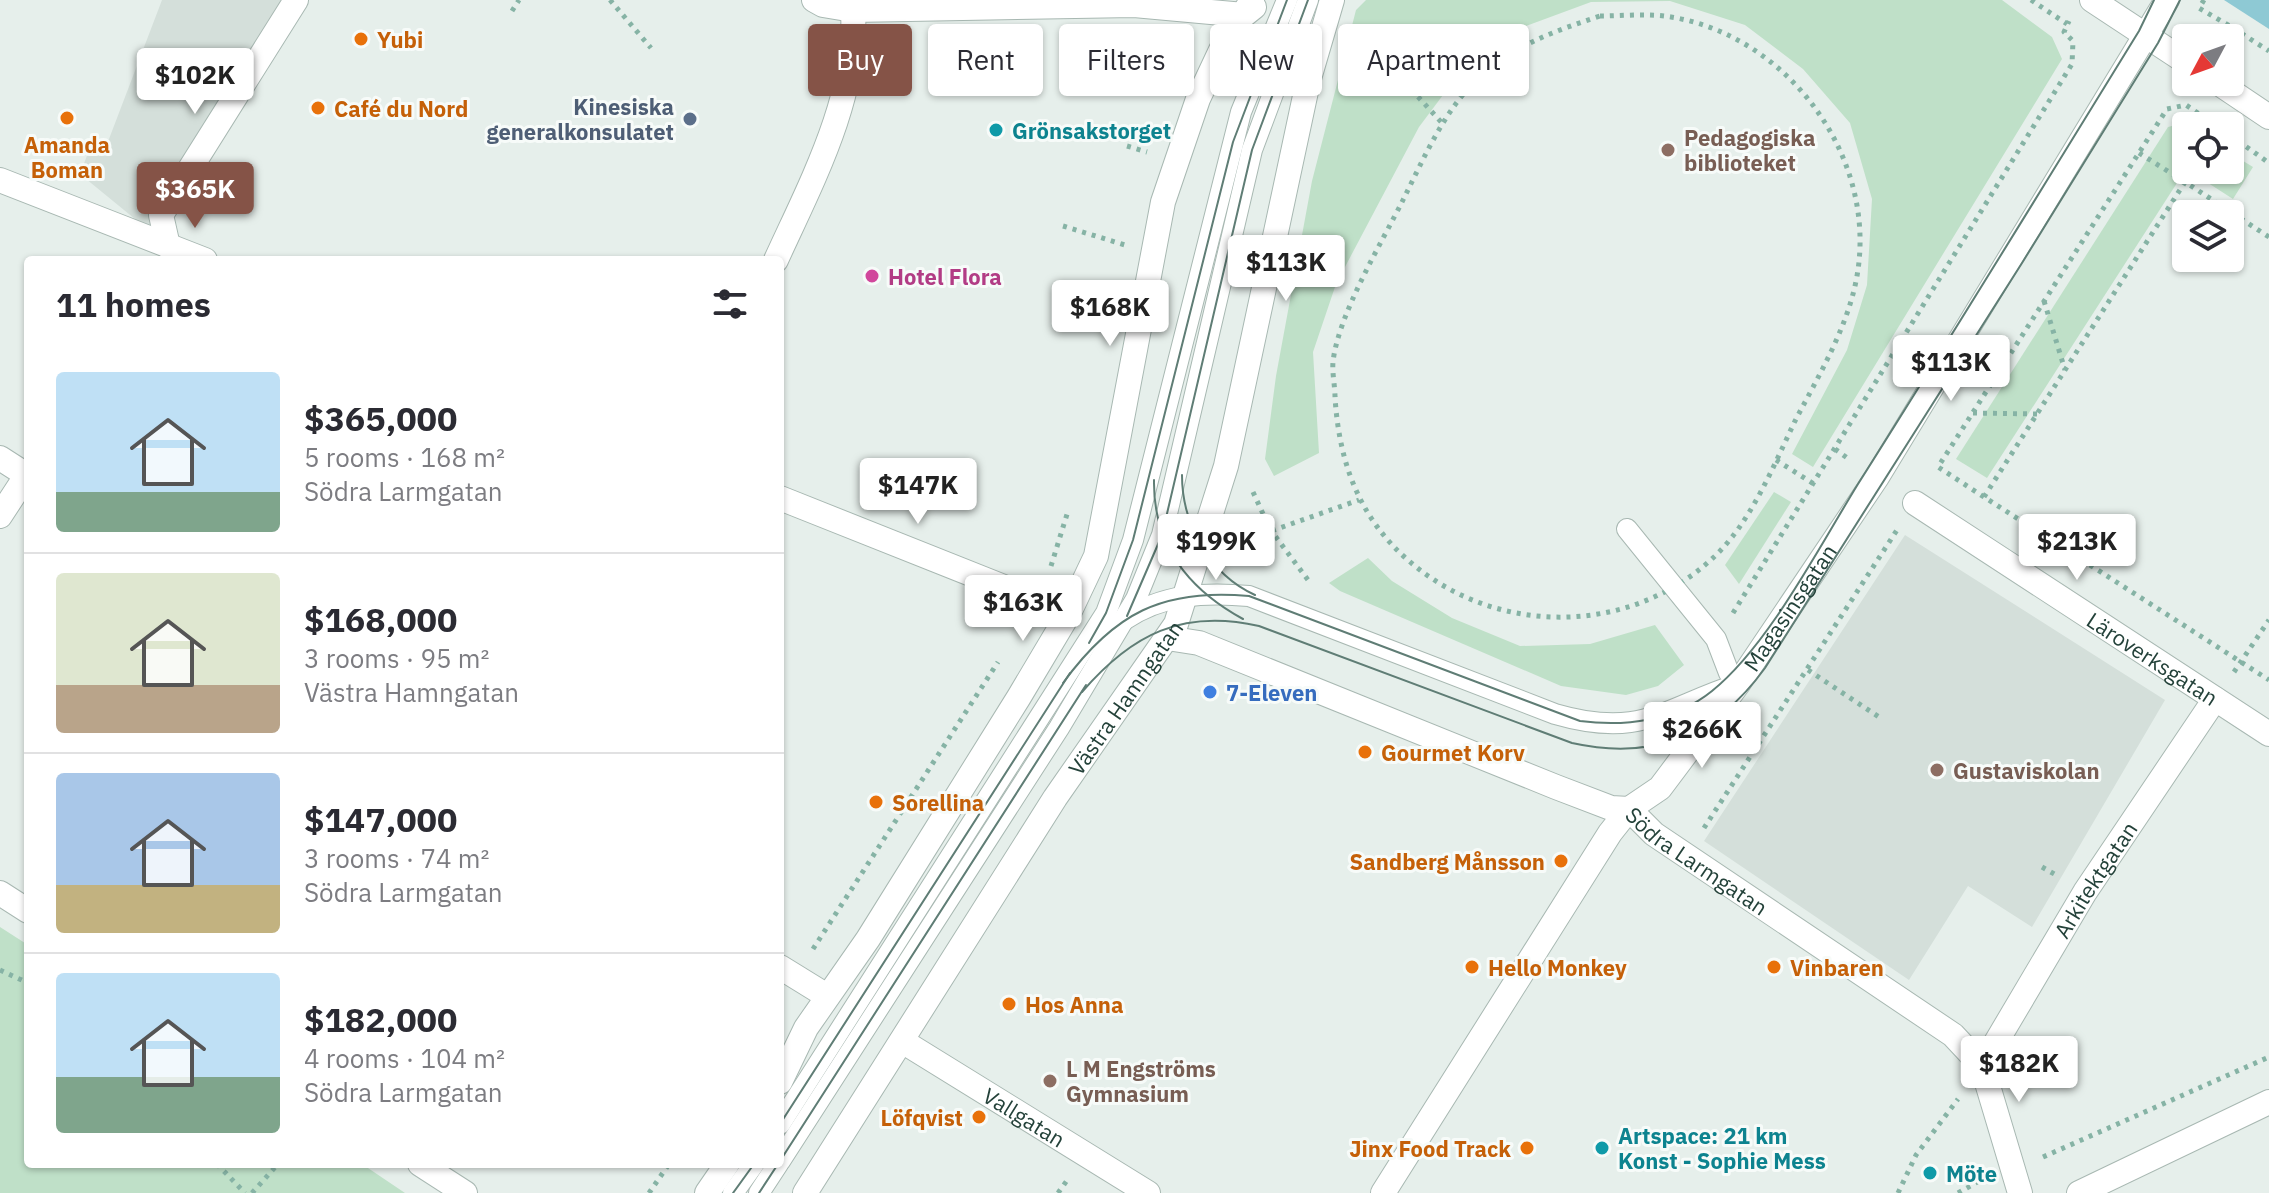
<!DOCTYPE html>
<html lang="en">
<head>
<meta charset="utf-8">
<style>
	:root { --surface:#fff; --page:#f2f2f3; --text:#2b2b33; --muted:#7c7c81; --line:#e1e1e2; --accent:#855347 }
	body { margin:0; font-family:"IBM Plex Sans",sans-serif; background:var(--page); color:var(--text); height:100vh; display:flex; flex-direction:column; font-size:30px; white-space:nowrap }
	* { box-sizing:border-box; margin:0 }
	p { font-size:26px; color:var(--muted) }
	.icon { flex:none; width:44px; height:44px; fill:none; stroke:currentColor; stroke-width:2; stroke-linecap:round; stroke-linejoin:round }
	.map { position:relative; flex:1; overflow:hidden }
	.sheet { position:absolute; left:24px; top:256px; width:760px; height:912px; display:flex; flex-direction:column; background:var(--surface); border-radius:8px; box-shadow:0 2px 6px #0004 }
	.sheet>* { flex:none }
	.guide { position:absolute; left:808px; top:24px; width:760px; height:72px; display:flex; gap:16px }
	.needle { width:52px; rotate:229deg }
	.fabs { position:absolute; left:2172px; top:24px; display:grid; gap:16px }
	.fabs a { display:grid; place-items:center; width:72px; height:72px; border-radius:8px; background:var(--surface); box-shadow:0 2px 6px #0004; font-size:40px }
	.price { position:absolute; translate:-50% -68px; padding:0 18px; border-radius:8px; background:#fff; color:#222; font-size:26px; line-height:52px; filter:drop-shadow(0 2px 4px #0008) }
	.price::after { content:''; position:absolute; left:50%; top:48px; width:24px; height:18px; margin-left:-12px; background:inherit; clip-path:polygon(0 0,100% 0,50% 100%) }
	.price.selected { background:var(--accent); color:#fff }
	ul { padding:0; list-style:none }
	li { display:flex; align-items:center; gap:24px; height:200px; padding:0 32px }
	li+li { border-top:2px solid var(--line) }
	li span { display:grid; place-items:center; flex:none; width:224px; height:160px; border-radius:8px; color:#555 }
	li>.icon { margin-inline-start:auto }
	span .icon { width:96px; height:96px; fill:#fffc; stroke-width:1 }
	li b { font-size:34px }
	h2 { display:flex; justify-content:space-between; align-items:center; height:96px; padding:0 32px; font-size:34px }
	.tag { padding:0 28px; border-radius:8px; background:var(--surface); box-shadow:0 2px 6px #0004; font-size:28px; line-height:72px }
	.tag.selected { background:var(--accent); color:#fff }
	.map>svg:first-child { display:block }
	.built { fill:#d4dfda }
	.green { fill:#bfe0c8 }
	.water { fill:#8ec9d4 }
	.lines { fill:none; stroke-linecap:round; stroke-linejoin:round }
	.service-casing { stroke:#a8b8b2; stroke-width:22 }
	.pedestrian-casing { stroke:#a8b8b2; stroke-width:26 }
	.minor-casing { stroke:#a8b8b2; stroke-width:26 }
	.path { stroke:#86b3a5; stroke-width:5; stroke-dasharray:4 6; stroke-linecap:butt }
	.service { stroke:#fff; stroke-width:20 }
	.pedestrian { stroke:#fff; stroke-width:24 }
	.minor { stroke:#fff; stroke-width:24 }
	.tram { stroke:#5f7d75; stroke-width:2 }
	.food-dot { fill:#e8710a; stroke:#f7fbf9; stroke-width:3 }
	.service-dot { fill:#5c6f8a; stroke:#f7fbf9; stroke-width:3 }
	.culture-dot { fill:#0f9aa8; stroke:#f7fbf9; stroke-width:3 }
	.education-dot { fill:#8d6e63; stroke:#f7fbf9; stroke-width:3 }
	.hotel-dot { fill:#d1479c; stroke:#f7fbf9; stroke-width:3 }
	.shop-dot { fill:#3f7fe0; stroke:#f7fbf9; stroke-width:3 }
	.labels { text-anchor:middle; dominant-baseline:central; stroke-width:6; stroke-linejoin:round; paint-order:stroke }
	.food-label { font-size:22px; font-weight:bold; fill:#c56008; stroke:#f7fbf9; text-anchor:start }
	.service-label { font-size:22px; font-weight:bold; fill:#4e5e75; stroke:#f7fbf9; text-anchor:end }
	.culture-label { font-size:22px; font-weight:bold; fill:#0d838f; stroke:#f7fbf9; text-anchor:start }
	.education-label { font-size:22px; font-weight:bold; fill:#785e54; stroke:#f7fbf9; text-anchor:start }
	.hotel-label { font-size:22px; font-weight:bold; fill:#b23c85; stroke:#f7fbf9; text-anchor:start }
	.street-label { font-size:22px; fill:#24423a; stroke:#f7fbf9 }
	.shop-label { font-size:22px; font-weight:bold; fill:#366cbe; stroke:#f7fbf9; text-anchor:start }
</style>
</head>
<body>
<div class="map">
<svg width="2269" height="1193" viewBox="0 0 2269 1193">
	<rect width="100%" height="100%" fill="#e6efeb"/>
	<g class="built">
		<polygon points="162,0 296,0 161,215 168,246 80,174 88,153 109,139"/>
		<polygon points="1905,535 2165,700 2032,927 1968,886 1909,980 1704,841"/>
	</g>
	<g class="green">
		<polygon points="1366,0 2002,0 2052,37 2062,59 1813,467 1792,454 1847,350 1867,285 1872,199 1850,123 1803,69 1745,25 1670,1 1591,2 1523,27 1464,67 1419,127 1336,284 1313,352 1319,453 1274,476 1265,459 1276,376 1312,181 1356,10"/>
		<polygon points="2183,123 2188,126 2186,169 1987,478 1956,459 2168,127"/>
		<polygon points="2230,153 2253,167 2233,199 2188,170 2230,170"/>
		<polygon points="1774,492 1791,502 1739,584 1725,565"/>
		<polygon points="1368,558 1392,581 1452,618 1520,646 1590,644 1655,625 1684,665 1658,686 1626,695 1561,686 1340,591 1329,583"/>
		<polygon points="0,927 28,945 28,1164 362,1164 405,1193 0,1193"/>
	</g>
	<polygon class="water" points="2224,0 2269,0 2269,29"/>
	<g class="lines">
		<g class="service-casing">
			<g id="service">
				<path d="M 1124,620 C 1162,594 1205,592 1249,596 L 1555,714 C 1641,739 1662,709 1738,684 L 1729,673 L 1716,639 L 1627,529"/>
				<polyline points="780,1124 1106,613 1133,540 1241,112 1287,0"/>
				<polyline points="780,1161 1059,728 1136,599 1162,535 1252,150 1308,0"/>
				<polyline points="733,1193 754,1164"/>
				<polyline points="759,1193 778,1164"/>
			</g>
		</g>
		<g class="pedestrian-casing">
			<g id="pedestrian">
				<polyline points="0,516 28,473"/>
				<polyline points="0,893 28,911"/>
				<path id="s1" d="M 1982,1066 L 2085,892 L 2215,699"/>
				<polyline points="420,1164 465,1193"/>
			</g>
		</g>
		<g class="minor-casing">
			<g id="minor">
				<polyline points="814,0 823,5 853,10 1134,5 1244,15 1254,7"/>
				<polyline points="2092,0 2186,62"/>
				<polyline points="2217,82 2269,117"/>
				<polyline points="0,180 205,260"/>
				<polyline points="168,246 161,215 296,0"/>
				<path d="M 776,260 C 811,183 858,97 853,10"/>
				<polyline points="0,458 28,476"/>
				<polyline points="780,498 1069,613"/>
				<path id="s2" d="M 1915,503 L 2269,734"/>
				<path id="s3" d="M 1167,638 L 1199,643 L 1556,787 L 1611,808 L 1629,809 L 1654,834 L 1953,1035 L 1982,1066 L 2020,1193"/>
				<polyline points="780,967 827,996"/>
				<path id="s4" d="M 902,1041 L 1148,1193"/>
				<polyline points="780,1082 806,1028 868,939 1019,697 1069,613 1096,556 1163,202 1198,99 1221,50 1252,0"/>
				<polyline points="707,1193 727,1164"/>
				<path id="s5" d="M 805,1193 L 1055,798 L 1176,624 L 1226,466 L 1308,82 L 1332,0"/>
				<path id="s6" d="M 1383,1193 L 1610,833 L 1629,809 L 1660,788 L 1738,684 L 1877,477 L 2167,0"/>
				<polyline points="2079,1193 2269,1102"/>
			</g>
		</g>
		<g class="path">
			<polyline points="610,0 651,48"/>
			<polyline points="2031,0 2067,24"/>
			<polyline points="2204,0 2199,8 2233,28 2227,38"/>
			<polyline points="512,11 519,0"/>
			<path d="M 1600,16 C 1623,16 1648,13 1671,17 C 1788,36 1878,157 1857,276 C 1848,327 1819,375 1795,421 C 1773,467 1751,522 1714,557 C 1629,637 1495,636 1409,561 C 1359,518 1339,462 1335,397 C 1335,386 1332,373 1333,362 C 1338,315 1381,244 1403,200 C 1423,160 1443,113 1476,80 C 1511,46 1555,31 1600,16 Z"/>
			<polyline points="2233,28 2269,51"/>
			<polyline points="1355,33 1367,41 1443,124"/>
			<polyline points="2230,135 2269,163"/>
			<polyline points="1127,146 1147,152"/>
			<polyline points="2139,153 2185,182"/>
			<polyline points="1063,226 1125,245"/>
			<polyline points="2269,237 2185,182 1984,497 2269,680"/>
			<polyline points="2044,301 2065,370"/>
			<polyline points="1076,317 1110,325"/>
			<polyline points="1973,413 2037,414"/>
			<polyline points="1835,449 1850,460"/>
			<polyline points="1776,460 1814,484"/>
			<polyline points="1253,492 1270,529 1311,584"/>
			<polyline points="1984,497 1938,467 2167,109 2186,105 2217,126"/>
			<polyline points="1239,564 1254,537 1359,500"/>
			<polyline points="1051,566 1068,511"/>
			<polyline points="1733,613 2072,64 2073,41 2064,32 2069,21"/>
			<polyline points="1808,670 1882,719"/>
			<polyline points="2234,672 2269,620"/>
			<polyline points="1704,828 1897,530"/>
			<polyline points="2042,867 2056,875"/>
			<polyline points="813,949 998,662"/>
			<polyline points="0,970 28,983"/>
			<polyline points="2043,1157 2269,1057"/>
			<polyline points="217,1164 245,1193"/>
			<polyline points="252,1193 278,1164"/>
			<polyline points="649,1193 669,1164"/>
			<polyline points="1058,1193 1068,1179"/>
			<polyline points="1898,1193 1916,1155 1958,1099"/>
			<polyline points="1958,1193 1981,1180"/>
		</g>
		<use href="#service" class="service"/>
		<use href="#pedestrian" class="pedestrian"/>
		<use href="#minor" class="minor"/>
		<g class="tram">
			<path d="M 1182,475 C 1182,524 1209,574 1255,595"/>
			<path d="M 1154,480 C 1153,544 1188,589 1243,619"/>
			<polyline points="1127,616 1162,535 1252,150 1308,0"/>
			<polyline points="1089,643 1106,613 1133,540 1233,142 1287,0"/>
			<path d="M 1063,683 C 1114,613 1163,588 1249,596 L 1580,721 C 1625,727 1675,721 1712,691 C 1769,645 1819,547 1858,484 C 1953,334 2046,182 2139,31 L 2154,0"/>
			<path d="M 1082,692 C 1132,634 1182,609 1259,626 L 1572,743 C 1653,761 1716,736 1765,668 L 2022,263 L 2158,43 L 2180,0"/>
			<polyline points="780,1124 1070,673"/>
			<polyline points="780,1161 1086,685"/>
			<polyline points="733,1193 754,1164"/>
			<polyline points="759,1193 778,1164"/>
		</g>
	</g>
	<g class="food-dot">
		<circle cx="361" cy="39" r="8"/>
		<circle cx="318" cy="108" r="8"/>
		<circle cx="67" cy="118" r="8"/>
		<circle cx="1365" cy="752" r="8"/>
		<circle cx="876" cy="802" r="8"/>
		<circle cx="1561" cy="861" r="8"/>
		<circle cx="1472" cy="967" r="8"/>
		<circle cx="1774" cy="967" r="8"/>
		<circle cx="1009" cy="1004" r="8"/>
		<circle cx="979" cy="1117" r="8"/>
		<circle cx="1527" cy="1148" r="8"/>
	</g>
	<circle class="service-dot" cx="690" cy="119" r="8"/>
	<g class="culture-dot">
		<circle cx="996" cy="130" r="8"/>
		<circle cx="1602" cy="1148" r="8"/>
		<circle cx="1930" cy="1173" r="8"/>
	</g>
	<g class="education-dot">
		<circle cx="1668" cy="150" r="8"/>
		<circle cx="1937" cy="770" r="8"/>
		<circle cx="1050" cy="1081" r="8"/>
	</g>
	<circle class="hotel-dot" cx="872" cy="276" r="8"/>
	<circle class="shop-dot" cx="1210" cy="692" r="8"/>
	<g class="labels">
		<g class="food-label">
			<text x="377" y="39">Yubi</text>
			<text x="334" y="108">Café du Nord</text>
			<text x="67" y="144" text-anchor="middle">Amanda<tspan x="67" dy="25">Boman</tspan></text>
			<text x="1381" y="752">Gourmet Korv</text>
			<text x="892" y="802">Sorellina</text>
			<text x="1545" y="861" text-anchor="end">Sandberg Månsson</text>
			<text x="1488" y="967">Hello Monkey</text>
			<text x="1790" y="967">Vinbaren</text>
			<text x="1025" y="1004">Hos Anna</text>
			<text x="963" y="1117" text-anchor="end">Löfqvist</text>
			<text x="1511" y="1148" text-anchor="end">Jinx Food Track</text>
		</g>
		<g class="service-label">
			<text x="674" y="106">Kinesiska<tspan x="674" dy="25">generalkonsulatet</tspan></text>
		</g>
		<g class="culture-label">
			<text x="1012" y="130">Grönsakstorget</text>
			<text x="1618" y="1135">Artspace: 21 km<tspan x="1618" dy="25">Konst - Sophie Mess</tspan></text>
			<text x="1946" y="1173">Möte</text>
		</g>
		<g class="education-label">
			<text x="1684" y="137">Pedagogiska<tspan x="1684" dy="25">biblioteket</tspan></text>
			<text x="1953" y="770">Gustaviskolan</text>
			<text x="1066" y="1068">L M Engströms<tspan x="1066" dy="25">Gymnasium</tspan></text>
		</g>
		<g class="hotel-label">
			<text x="888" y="276">Hotel Flora</text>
		</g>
		<g class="street-label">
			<text stroke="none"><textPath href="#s6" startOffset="716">Magasinsgatan</textPath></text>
			<text stroke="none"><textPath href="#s2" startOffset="284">Läroverksgatan</textPath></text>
			<text stroke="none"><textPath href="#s5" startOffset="590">Västra Hamngatan</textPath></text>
			<text stroke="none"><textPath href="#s3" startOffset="580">Södra Larmgatan</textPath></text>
			<text stroke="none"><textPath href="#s1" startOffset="218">Arkitektgatan</textPath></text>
			<text stroke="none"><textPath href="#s4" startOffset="144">Vallgatan</textPath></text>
		</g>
		<g class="shop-label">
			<text x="1226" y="692">7-Eleven</text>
		</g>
	</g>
</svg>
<div class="fabs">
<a><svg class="needle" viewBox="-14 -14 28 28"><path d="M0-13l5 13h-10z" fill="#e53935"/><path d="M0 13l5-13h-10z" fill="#7c7c81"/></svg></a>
<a><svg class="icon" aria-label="locate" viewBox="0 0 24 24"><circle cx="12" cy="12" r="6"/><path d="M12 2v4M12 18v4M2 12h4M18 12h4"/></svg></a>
<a><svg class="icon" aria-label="layers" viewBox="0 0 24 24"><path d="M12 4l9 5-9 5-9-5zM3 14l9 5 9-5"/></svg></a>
</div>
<b class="price" style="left:195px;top:116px">$102K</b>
<b class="price selected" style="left:195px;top:230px">$365K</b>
<b class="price" style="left:1286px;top:303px">$113K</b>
<b class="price" style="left:1110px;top:348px">$168K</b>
<b class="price" style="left:1951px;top:403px">$113K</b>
<b class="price" style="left:918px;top:526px">$147K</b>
<b class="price" style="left:1216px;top:582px">$199K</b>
<b class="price" style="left:2077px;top:582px">$213K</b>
<b class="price" style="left:1023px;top:643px">$163K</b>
<b class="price" style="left:1702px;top:770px">$266K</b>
<b class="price" style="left:2019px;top:1104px">$182K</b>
<div class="guide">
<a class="tag selected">Buy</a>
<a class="tag">Rent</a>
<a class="tag">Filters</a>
<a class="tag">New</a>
<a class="tag">Apartment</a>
</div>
<section class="sheet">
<h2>11 homes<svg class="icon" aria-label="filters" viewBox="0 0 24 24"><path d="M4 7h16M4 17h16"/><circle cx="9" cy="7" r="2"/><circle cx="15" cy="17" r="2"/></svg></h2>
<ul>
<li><span style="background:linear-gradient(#bfe0f5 75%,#7fa58c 0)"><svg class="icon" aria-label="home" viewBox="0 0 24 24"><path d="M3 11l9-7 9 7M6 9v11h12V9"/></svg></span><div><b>$365,000</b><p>5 rooms · 168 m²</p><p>Södra Larmgatan</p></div></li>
<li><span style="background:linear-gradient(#dfe7d0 70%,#b9a48a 0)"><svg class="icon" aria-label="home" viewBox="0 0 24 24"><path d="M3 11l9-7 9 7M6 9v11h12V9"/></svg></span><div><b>$168,000</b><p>3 rooms · 95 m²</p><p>Västra Hamngatan</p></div></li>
<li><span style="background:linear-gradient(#a9c7e8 70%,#c2b280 0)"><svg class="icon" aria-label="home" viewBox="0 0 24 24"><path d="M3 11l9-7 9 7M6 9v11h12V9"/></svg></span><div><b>$147,000</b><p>3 rooms · 74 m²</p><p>Södra Larmgatan</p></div></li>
<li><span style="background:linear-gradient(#bfe0f5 65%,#7fa58c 0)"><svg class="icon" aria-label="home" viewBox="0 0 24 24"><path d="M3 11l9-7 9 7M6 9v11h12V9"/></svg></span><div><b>$182,000</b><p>4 rooms · 104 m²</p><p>Södra Larmgatan</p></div></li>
</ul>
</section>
</div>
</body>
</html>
